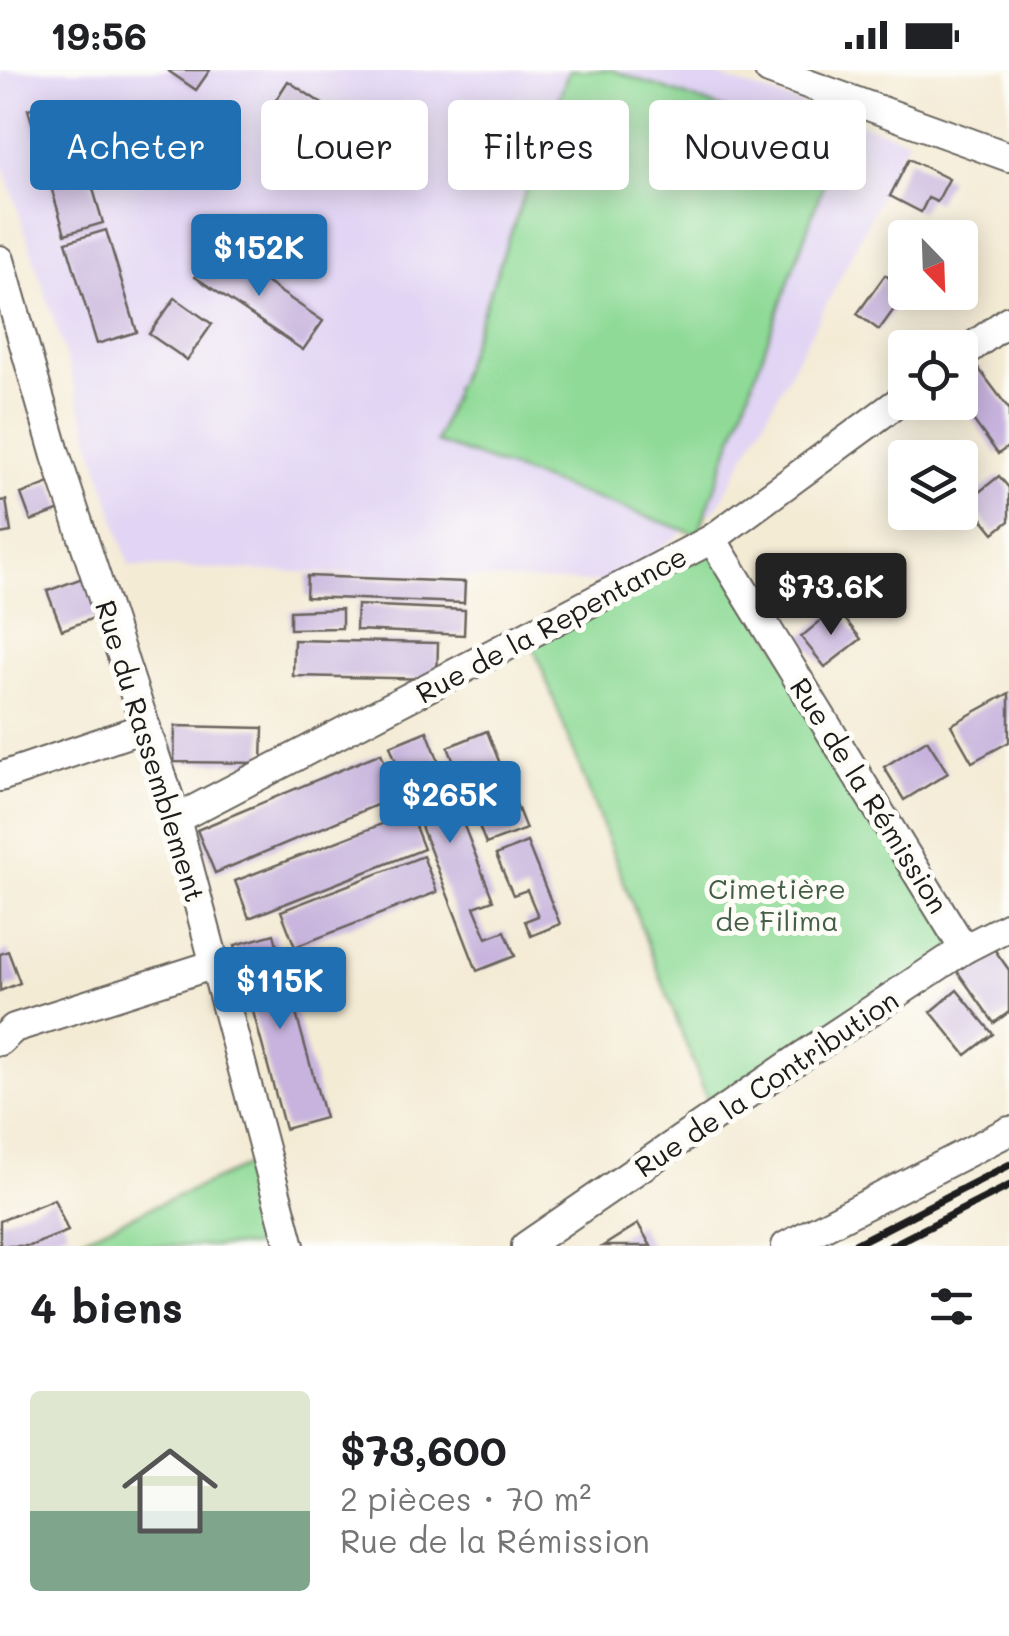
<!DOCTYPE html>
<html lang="fr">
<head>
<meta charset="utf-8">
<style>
	:root { --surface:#fff; --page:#f2f2f2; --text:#202124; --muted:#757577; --line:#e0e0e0; --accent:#1f6fb2 }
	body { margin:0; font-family:Mali,sans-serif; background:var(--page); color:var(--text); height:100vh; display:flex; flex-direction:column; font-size:38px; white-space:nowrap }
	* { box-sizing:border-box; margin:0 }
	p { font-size:32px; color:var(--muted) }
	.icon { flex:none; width:55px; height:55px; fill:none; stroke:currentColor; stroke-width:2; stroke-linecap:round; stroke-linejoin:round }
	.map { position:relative; height:1176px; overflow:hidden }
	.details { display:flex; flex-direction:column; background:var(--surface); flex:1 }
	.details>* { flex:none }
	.top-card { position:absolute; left:30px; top:30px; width:950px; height:90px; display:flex; gap:20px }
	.needle { width:65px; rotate:157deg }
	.tools { position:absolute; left:888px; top:150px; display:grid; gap:20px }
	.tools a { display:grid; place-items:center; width:90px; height:90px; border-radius:10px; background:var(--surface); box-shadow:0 5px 25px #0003; font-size:50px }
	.price { position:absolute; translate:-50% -85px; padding:0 22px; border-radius:10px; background:var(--accent); color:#fff; font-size:32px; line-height:65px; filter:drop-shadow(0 2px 5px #0008) }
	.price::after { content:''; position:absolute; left:50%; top:60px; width:30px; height:22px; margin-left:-15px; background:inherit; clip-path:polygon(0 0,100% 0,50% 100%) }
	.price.active { background:#222; color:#fff }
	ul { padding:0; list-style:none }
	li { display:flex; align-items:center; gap:30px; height:250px; padding:0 30px }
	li+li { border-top:2px solid var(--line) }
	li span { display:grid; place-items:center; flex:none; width:280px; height:200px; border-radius:10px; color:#555 }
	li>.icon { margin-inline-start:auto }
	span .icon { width:120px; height:120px; fill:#fffc; stroke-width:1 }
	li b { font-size:42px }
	h2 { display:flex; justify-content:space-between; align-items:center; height:120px; padding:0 30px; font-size:42px }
	.chip { padding:0 35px; border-radius:10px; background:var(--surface); box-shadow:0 5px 25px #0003; font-size:35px; line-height:90px }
	.chip.active { background:var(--accent); color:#fff }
	.status { display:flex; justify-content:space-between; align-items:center; height:70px; padding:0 50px; background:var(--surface); direction:ltr }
	.status svg { height:28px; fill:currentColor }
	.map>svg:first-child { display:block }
	.built { fill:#e1d4f4 }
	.green { fill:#8eda96; stroke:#557b59; stroke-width:2.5 }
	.building { fill:#c7b3dd }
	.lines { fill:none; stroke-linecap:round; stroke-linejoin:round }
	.street-casing { stroke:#68645d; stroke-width:32 }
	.street { stroke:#fff; stroke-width:28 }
	.rail { stroke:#1c1c1c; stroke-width:8 }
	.labels { text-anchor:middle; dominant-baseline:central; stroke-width:10; stroke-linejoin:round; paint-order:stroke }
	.street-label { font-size:28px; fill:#1c1c1c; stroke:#fdfcf7 }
	.park-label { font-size:28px; fill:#445e47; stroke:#fdfcf7 }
</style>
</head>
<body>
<div class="status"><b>19:56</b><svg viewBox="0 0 49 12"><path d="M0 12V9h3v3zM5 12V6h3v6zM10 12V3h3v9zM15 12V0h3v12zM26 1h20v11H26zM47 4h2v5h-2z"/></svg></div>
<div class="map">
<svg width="1009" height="1176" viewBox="0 0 1009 1176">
	<rect width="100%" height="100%" fill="#fdfcf7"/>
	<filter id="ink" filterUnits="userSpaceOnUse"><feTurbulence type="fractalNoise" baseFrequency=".01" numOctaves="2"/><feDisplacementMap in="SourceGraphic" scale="20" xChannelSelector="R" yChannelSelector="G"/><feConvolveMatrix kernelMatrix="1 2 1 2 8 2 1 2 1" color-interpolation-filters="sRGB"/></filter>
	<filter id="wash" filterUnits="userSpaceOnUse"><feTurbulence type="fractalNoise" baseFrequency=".0048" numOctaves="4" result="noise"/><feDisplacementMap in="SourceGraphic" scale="40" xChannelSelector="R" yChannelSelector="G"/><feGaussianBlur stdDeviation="2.25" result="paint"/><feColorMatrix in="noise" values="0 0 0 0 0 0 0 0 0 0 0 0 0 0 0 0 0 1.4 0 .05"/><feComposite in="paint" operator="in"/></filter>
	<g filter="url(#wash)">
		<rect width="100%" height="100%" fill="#f4ebd5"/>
		<polygon class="built" points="0,0 699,0 908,70 835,218 717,438 611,513 129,496 59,265 0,85"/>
		<g class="green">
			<polygon points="569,0 612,0 836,79 698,465 436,372"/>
			<polygon points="712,469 964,879 714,1047 529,565"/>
			<polygon points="255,1092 282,1176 64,1176"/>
		</g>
		<g id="blocks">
			<g class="building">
				<polygon points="167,0 210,0 196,20"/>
				<polygon points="288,11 405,89 389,113 272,36"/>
				<polygon points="66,27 103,153 65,164 28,39"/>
				<polygon points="909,89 949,109 937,132 928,128 921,142 890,126"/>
				<polygon points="106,160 137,262 97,274 66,172"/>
				<polygon points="215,177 323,251 303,280 195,207"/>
				<polygon points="885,205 905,219 905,224 879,260 857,244"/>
				<polygon points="175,228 212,254 187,290 149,264"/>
				<polygon points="973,291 1009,339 1009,376 998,384 960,332 960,300"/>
				<polygon points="999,406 1009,418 1009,451 994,463 968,431"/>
				<polygon points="52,412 63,439 31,451 21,424"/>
				<polygon points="6,430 11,462 0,464 0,431"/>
				<polygon points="307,506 465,512 464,533 306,527"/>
				<polygon points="85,507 99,546 62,560 47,521"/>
				<polygon points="357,535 465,540 464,565 356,560"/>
				<polygon points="836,538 861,569 825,597 801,567"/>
				<polygon points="342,539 342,558 290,559 290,541"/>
				<polygon points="294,570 438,573 437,609 293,606"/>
				<polygon points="1009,623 1009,672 972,692 951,655"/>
				<polygon points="175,656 263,658 262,693 174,692"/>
				<polygon points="427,661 493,830 474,837 487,868 505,861 515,886 477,901 390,676"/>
				<polygon points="487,661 526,759 486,774 448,677"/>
				<polygon points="927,670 948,703 904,730 884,697"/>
				<polygon points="381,683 398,726 215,803 197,760"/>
				<polygon points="410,743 424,779 249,848 235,811"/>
				<polygon points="527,772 560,854 531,866 525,851 538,846 527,820 513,825 496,785"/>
				<polygon points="423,786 437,822 295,877 281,841"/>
				<polygon points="274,864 325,1048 285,1059 235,875"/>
				<polygon points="992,876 1009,900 1009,942 994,953 957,901"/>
				<polygon points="8,881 20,913 0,921 0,884"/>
				<polygon points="957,920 993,964 966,985 931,942"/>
				<polygon points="54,1129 68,1161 30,1176 0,1176 0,1151"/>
				<polygon points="638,1154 651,1176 603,1176"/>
			</g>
		</g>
	</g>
	<g filter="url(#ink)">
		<use href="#blocks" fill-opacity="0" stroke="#68645d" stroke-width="2.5"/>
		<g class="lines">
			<g class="street-casing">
				<g id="street">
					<polyline points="769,0 1009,87"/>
					<polyline points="0,190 56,386 176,749 290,1176"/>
					<polyline points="960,286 1009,250"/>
					<polyline points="712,469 964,879"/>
					<polyline points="0,707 146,657"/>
					<polyline points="176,749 712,469 905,327"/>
					<polyline points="0,971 14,958 215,894"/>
					<polyline points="526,1176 801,987 964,879 1009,856"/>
					<polyline points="786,1176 1009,1061"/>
				</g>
			</g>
			<use href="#street" class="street"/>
			<g class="rail">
				<polyline points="852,1176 1009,1095"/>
				<polyline points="891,1176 1009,1116"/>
			</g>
		</g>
	</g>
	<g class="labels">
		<g class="street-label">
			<text transform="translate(551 554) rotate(-28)">Rue de la Repentance</text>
			<text transform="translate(151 681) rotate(73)">Rue du Rassemblement</text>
			<text transform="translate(870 725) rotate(58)">Rue de la Rémission</text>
			<text transform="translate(766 1013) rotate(-34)">Rue de la Contribution</text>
		</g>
		<g class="park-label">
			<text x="777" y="818">Cimetière<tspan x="777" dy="32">de Filima</tspan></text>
		</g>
	</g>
</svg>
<div class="tools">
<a><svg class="needle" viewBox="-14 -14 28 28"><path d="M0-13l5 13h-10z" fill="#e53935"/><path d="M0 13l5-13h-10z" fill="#757577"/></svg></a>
<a><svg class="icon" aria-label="locate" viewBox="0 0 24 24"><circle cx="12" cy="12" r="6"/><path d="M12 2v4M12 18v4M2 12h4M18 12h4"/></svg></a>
<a><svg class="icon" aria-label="layers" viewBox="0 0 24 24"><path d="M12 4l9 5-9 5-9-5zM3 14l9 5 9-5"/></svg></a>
</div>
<b class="price" style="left:259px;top:229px">$152K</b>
<b class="price active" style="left:831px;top:568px">$73.6K</b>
<b class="price" style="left:450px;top:776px">$265K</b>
<b class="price" style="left:280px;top:962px">$115K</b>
<div class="top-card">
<a class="chip active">Acheter</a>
<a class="chip">Louer</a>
<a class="chip">Filtres</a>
<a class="chip">Nouveau</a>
</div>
</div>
<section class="details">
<h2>4 biens<svg class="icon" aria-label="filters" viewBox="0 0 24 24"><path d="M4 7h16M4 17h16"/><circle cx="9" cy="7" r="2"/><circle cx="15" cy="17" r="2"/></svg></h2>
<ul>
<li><span style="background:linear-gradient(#dfe7d0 60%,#7fa58c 0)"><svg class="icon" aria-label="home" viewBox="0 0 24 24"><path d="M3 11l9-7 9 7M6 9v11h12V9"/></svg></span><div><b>$73,600</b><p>2 pièces · 70 m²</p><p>Rue de la Rémission</p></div></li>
</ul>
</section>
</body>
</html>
